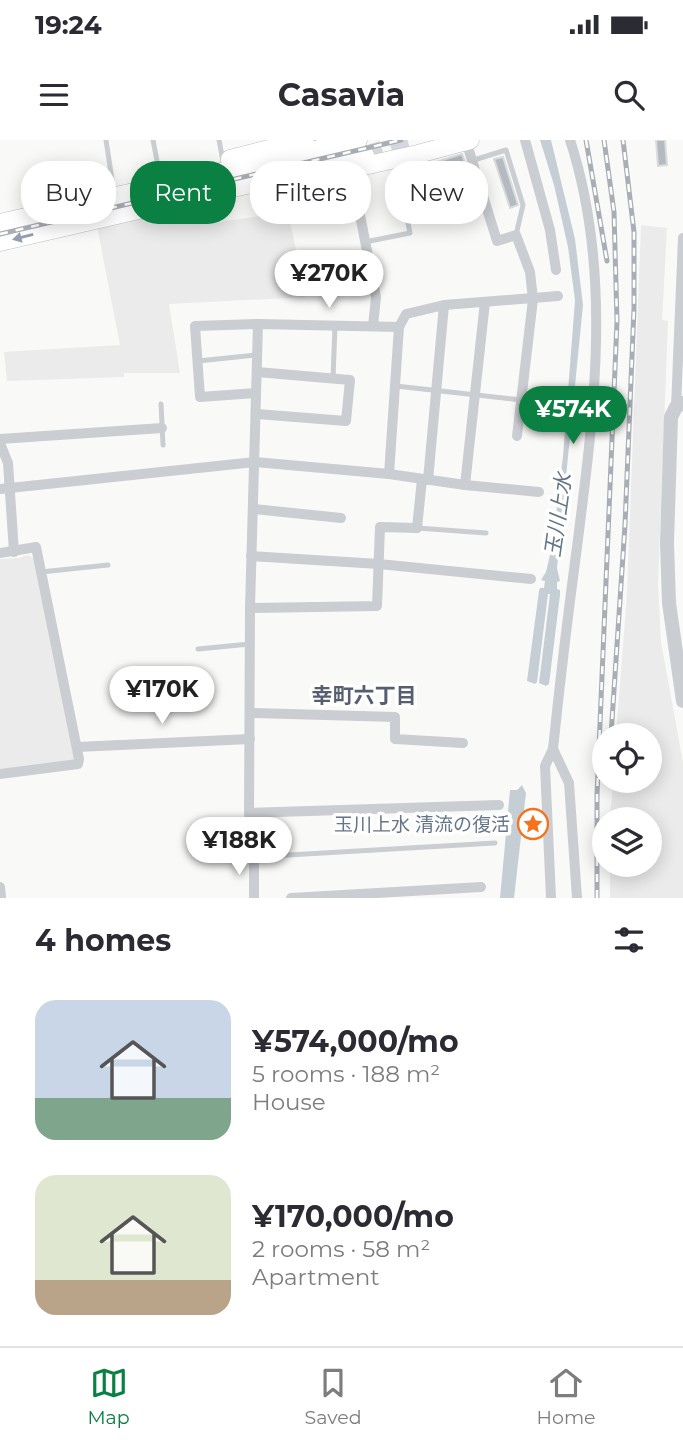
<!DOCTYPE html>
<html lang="en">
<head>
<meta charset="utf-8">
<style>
	:root { --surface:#fff; --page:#f7f7f7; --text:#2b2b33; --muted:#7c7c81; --line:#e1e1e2; --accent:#0b8043 }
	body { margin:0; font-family:Montserrat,"Noto Sans JP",sans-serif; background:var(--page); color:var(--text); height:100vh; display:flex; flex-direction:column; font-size:26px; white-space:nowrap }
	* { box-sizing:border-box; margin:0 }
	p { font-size:23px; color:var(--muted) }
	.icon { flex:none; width:38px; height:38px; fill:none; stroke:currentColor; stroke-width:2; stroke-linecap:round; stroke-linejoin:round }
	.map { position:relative; height:758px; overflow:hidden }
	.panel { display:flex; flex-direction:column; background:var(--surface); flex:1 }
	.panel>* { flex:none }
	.hud { position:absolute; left:21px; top:21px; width:642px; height:63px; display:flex; gap:14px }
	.fabs { position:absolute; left:592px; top:583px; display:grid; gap:14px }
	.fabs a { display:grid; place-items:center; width:70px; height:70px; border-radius:50%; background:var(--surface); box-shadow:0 4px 18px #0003; font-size:35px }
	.price { position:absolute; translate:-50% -60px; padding:0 16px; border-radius:24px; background:#fff; color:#222; font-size:23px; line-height:46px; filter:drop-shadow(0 2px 4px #0008) }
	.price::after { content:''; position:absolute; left:50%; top:42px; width:21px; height:16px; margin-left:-10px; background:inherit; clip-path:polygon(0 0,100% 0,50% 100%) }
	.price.on { background:var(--accent); color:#fff }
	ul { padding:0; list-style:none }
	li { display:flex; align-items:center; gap:21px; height:175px; padding:0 35px }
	li span { display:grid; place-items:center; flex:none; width:196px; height:140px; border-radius:21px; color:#555 }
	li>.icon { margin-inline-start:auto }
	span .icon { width:84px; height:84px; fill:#fffc; stroke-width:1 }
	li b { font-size:30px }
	h2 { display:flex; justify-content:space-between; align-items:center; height:84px; padding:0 35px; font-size:30px }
	.tag { padding:0 24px; border-radius:28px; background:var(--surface); box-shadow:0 4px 18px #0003; font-size:24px; line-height:63px }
	.tag.on { background:var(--accent); color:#fff }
	.status { display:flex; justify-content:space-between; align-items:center; height:49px; padding:0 35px; background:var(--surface); direction:ltr }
	.status svg { height:19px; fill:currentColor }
	header { display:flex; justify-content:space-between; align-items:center; height:91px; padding:0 35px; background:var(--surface); font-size:32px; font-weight:700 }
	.menu { display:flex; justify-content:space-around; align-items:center; height:98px; border-top:2px solid var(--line); background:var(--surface); font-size:19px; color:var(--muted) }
	.menu a { display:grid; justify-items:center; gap:4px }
	.menu .on { color:var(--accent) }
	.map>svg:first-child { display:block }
	.built { fill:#eaebea }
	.water { fill:#c6ced5 }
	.building { fill:#b4bac2; stroke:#dbdcd9; stroke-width:2 }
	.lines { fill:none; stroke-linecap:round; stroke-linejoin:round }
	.primary-tunnel { stroke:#d4d8dc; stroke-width:18; stroke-dasharray:18 9; stroke-linecap:butt }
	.primary-casing { stroke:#bdc0c5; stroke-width:19 }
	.service { stroke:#cacdd1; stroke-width:5 }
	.minor { stroke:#cacdd1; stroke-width:10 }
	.tertiary { stroke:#cacdd1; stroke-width:14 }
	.primary { stroke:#fff; stroke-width:18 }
	.rail-casing { stroke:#a9aeb6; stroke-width:5 }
	.rail { stroke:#fff; stroke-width:2.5; stroke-dasharray:8; stroke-linecap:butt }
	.oneway { fill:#949eae }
	.labels { text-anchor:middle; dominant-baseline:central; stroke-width:7; stroke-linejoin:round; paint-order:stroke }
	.poi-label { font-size:19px; fill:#66748b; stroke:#fff; text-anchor:end }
	.water-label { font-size:21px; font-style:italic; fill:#627686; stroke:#fff }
	.neighbourhood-label { font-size:21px; font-weight:bold; fill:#555f70; stroke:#fff }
</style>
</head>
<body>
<div class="status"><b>19:24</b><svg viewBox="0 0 49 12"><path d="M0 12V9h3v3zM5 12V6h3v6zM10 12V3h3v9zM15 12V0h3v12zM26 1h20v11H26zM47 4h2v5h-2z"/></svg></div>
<header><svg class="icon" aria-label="menu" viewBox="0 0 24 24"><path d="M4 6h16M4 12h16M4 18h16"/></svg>Casavia<svg class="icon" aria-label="search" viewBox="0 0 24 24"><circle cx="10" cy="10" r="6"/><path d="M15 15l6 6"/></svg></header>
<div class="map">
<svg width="683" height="758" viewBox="0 0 683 758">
	<rect width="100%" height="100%" fill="#f9faf7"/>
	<g class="built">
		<polygon points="202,69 205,84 288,72 306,157 169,164 180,233 124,233 124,237 7,241 4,212 120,205 97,86 136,78"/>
		<polygon points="641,85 667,88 662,180 668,181 658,444 661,502 683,623 683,758 610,758 610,725 649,724 649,679 610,679 613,641 649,640 649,595 616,595 627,454"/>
		<polygon points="28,415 35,420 75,620 0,633 0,419 19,418"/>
	</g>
	<g class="water">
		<polygon points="540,0 551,0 575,99 583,165 557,428 560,441 557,442 557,449 560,450 560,455 549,544 546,546 539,543 550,454 548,454 537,542 535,544 527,541 539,451 540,448 544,448 545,441 541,440 546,432 553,402 563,316 575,160 568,107 554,45"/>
		<polygon points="522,645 526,653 514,758 500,758 510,650 517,650"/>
	</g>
	<g class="building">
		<polygon points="656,0 665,0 667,25 658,26"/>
		<polygon points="462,14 468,32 426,46 421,27"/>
		<polygon points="503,17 518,65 510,68 494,19"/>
	</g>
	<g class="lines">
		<polyline class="primary-tunnel" points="365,15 414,0"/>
		<g class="primary-casing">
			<g id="primary">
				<polyline points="230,19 304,0"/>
				<polyline points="350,29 418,14 470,0"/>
				<polyline points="0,83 358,0"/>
				<polyline points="0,102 333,25 365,15"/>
			</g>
		</g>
		<g class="service">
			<polyline points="106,0 114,53"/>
			<polyline points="153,0 161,42"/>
			<polyline points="219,0 223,21"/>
			<polyline points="471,21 506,10 523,65 516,95"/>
			<polyline points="365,102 410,93 396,21"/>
			<polyline points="198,221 257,215"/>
			<polyline points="333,238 335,186"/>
			<polyline points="396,246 521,260"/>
			<polyline points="161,264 163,305"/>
			<polyline points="417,388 486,393"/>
			<polyline points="41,432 108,425"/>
			<polyline points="198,509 250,504"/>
			<polyline points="254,717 495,703"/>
		</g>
		<g class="minor">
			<polyline points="525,0 550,90 556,130"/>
			<path d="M 570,0 C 613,132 594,273 577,407 C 568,474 560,541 553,609 L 569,643 L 577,758"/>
			<polyline points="466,1 497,101 516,95 530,132 533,159 517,296"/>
			<polyline points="351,29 376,157 373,186"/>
			<polyline points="256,253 200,257 195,186 258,184 399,187"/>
			<polyline points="676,267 683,98"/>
			<polyline points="257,274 346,281 350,240 257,232"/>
			<polyline points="0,299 162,288"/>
			<polyline points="0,303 8,323 14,412"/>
			<polyline points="389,334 399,187 406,174 444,165 558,156"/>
			<polyline points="428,340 444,165"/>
			<polyline points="465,345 485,162"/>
			<polyline points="0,349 255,322 389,334 465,345 539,352"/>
			<polyline points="254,369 341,378"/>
			<polyline points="0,413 36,407 79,619 78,624 0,634"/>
			<polyline points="251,416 379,424 531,439"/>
			<polyline points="250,468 377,466 380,387 417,388 422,339"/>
			<polyline points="250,573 395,577 395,599 463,603"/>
			<polyline points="77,607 250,599"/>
			<polyline points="249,673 499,665"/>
			<polyline points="0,747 1,758"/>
			<polyline points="254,758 254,717 249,673 250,468 258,184"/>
			<polyline points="291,758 481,747"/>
			<polyline points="551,758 545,626 553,609"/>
		</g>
		<polyline class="tertiary" points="683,263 676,267 671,277 667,403 669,463 683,561"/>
		<use href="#primary" class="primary"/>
		<g class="rail-casing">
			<g id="rail">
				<polyline points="586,0 607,121"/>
				<polyline points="0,94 401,0"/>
				<polyline points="611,595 625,385 634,168 634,92 623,0"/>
				<polyline points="597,758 597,655 617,181 614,72 604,0"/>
			</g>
		</g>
		<use href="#rail" class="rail"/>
	</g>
	<defs><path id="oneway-solid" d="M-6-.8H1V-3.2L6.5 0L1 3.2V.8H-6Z" transform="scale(1.75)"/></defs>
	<use class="oneway" href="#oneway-solid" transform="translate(23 97) rotate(166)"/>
	<defs>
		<g id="sight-ring" transform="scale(1.575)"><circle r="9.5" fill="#fff" stroke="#f4731d" stroke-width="1.5"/><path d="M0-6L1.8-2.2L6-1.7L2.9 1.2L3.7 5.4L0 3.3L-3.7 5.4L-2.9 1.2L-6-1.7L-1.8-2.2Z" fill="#f4731d"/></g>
	</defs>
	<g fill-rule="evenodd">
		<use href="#sight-ring" x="533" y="684"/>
	</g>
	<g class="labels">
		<g class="poi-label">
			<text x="510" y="684">玉川上水 清流の復活</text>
		</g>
		<g class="water-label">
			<text transform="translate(558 375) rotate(-82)">玉川上水</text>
		</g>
		<g class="neighbourhood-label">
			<text x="364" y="555">幸町六丁目</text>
		</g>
	</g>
</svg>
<div class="fabs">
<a><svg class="icon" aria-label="locate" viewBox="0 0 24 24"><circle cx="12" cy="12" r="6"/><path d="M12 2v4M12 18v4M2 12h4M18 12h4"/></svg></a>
<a><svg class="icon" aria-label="layers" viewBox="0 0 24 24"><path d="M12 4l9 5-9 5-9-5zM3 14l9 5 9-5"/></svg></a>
</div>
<b class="price" style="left:329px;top:170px">¥270K</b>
<b class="price on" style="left:573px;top:306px">¥574K</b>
<b class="price" style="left:162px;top:586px">¥170K</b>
<b class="price" style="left:239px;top:737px">¥188K</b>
<div class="hud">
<a class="tag">Buy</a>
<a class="tag on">Rent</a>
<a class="tag">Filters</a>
<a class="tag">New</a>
</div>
</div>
<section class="panel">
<h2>4 homes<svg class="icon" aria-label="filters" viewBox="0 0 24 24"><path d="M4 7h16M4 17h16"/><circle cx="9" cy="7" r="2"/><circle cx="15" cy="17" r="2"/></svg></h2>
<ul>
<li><span style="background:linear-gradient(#c9d6e8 70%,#7fa58c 0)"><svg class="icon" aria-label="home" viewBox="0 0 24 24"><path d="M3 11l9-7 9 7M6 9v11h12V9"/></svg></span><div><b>¥574,000/mo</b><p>5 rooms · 188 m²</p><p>House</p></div></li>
<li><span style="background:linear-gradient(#dfe7d0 75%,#b9a48a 0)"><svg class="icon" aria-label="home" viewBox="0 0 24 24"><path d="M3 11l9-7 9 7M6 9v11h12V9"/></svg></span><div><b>¥170,000/mo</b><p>2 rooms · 58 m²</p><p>Apartment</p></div></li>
</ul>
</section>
<nav class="menu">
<a class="on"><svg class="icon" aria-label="map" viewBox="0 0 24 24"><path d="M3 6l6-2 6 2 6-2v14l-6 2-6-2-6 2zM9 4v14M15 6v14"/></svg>Map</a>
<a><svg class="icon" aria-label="saved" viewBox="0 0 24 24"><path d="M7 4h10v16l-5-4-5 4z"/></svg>Saved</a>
<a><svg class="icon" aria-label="home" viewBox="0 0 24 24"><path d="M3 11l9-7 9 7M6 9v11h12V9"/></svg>Home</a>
</nav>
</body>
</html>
